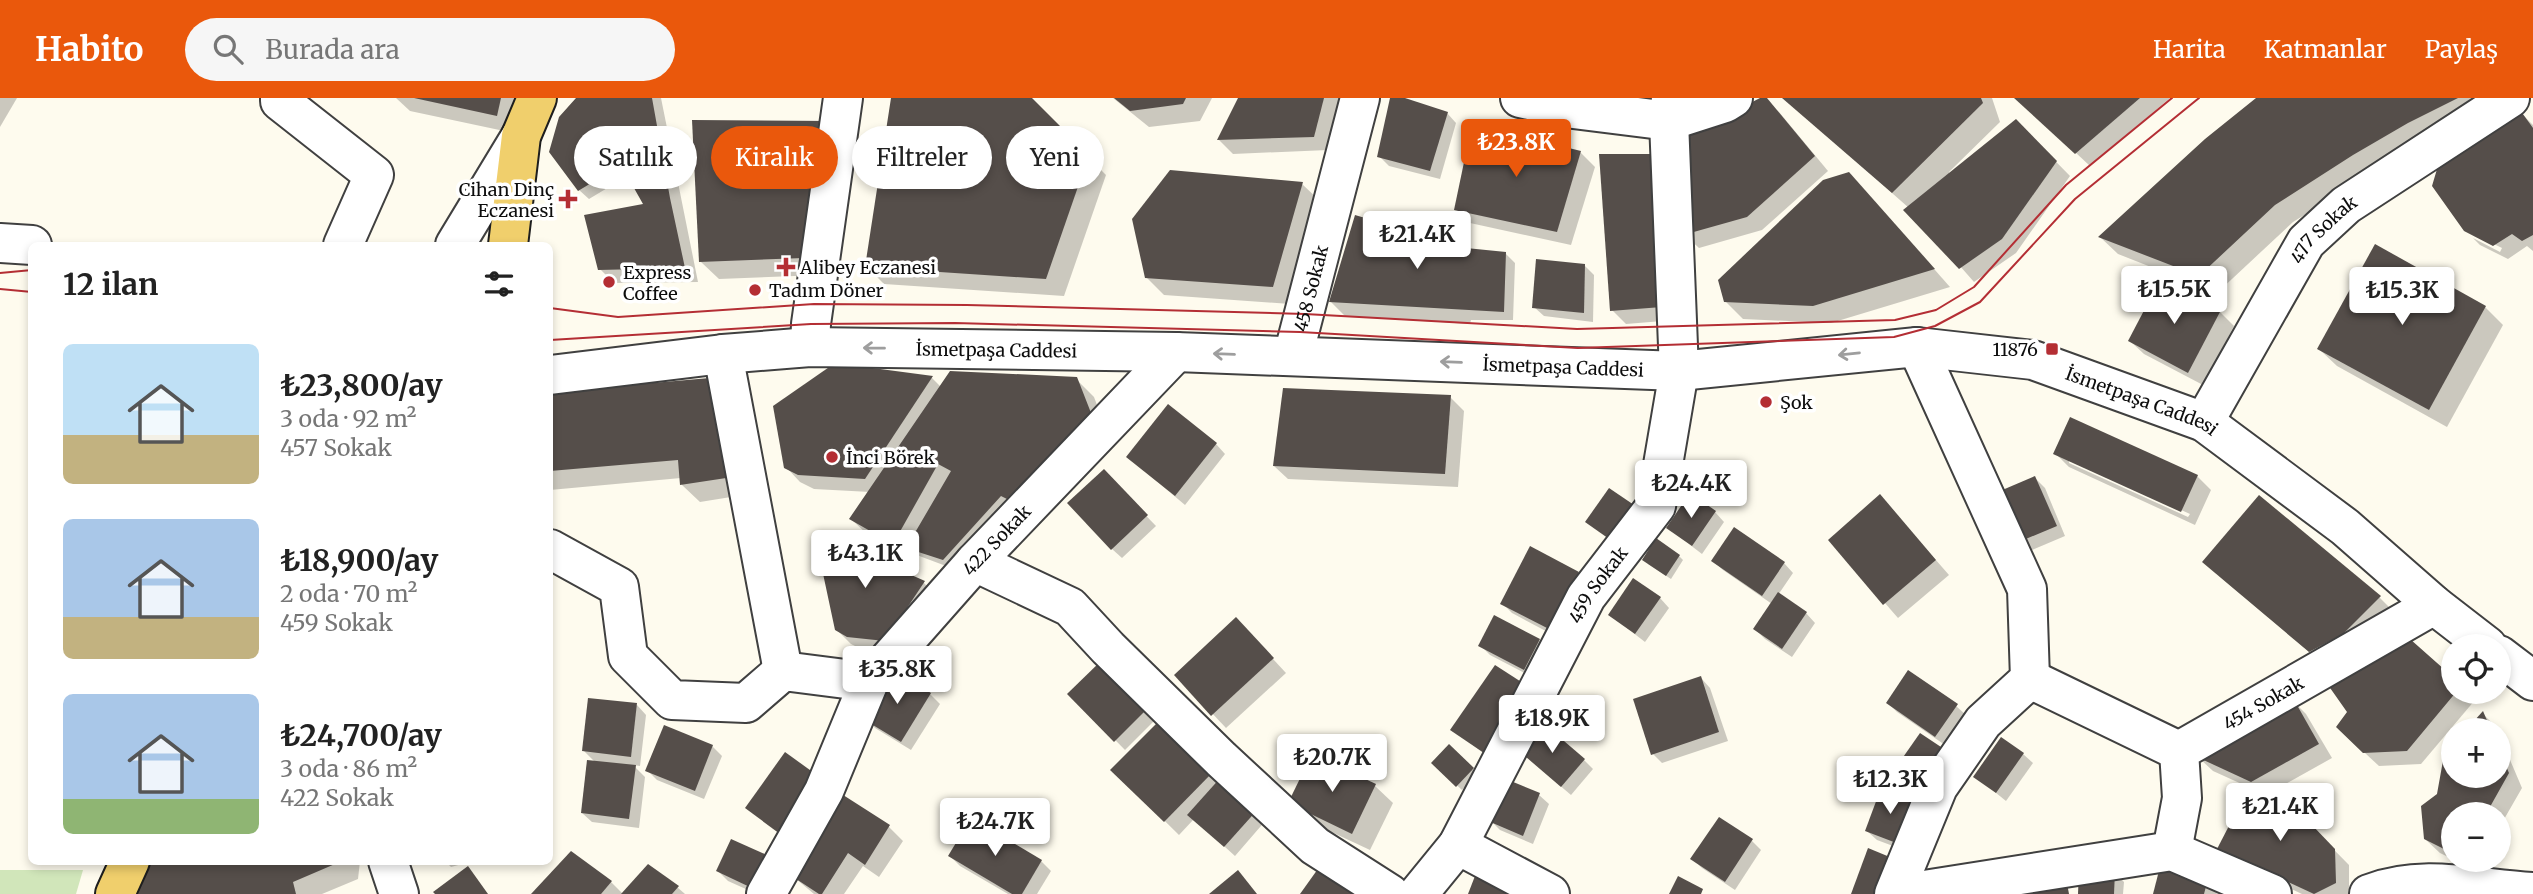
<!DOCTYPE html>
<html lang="tr">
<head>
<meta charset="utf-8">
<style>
	:root { --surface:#fff; --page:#f6f6f6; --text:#222; --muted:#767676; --accent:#ea580c }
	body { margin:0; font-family:Merriweather,serif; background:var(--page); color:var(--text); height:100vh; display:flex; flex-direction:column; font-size:26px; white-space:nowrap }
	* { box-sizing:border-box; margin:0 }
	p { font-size:23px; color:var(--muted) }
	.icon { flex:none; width:38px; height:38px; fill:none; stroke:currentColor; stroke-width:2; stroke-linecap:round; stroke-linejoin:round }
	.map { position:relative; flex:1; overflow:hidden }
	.side { position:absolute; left:28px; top:144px; width:525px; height:623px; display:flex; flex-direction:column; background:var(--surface); border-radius:10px; box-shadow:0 4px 10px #0003 }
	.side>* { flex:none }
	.banner { position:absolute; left:574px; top:28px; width:665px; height:63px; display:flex; gap:14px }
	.fabs { position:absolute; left:2441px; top:536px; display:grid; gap:14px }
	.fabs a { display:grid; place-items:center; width:70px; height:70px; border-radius:50%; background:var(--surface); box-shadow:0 4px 10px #0003; font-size:35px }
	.price { position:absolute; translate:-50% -60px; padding:0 16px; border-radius:7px; background:#fff; color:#222; font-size:23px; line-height:46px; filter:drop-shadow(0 2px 4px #0008) }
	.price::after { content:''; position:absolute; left:50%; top:42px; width:21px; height:16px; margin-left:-10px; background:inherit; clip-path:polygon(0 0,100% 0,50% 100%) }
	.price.selected { background:var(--accent); color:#fff }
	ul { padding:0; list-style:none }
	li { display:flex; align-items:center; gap:21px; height:175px; padding:0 35px }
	li span { display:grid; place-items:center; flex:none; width:196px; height:140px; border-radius:10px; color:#555 }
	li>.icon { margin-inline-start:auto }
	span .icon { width:84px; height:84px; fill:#fffc; stroke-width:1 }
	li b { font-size:30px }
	h2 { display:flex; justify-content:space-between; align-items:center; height:84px; padding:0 35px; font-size:30px }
	.chip { padding:0 24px; border-radius:32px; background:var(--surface); box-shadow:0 4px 10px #0003; font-size:24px; line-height:63px }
	.chip.selected { background:var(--accent); color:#fff }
	header { display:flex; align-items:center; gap:42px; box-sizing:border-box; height:98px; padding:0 35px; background:var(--accent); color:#fff }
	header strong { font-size:33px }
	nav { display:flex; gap:38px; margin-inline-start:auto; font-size:24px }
	.search { width:490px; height:63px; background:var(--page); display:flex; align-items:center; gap:18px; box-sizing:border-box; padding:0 24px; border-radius:38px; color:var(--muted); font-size:26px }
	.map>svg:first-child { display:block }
	.green { fill:#d1e6ba }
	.shadow { fill:#0003; fill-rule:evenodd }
	.building { fill:#554e4a }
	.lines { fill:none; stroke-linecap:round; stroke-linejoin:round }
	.minor-casing { stroke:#404040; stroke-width:42 }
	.major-casing { stroke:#1e1e1e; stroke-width:42 }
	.minor { stroke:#fff; stroke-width:38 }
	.major { stroke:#f0cf6c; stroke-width:38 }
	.tram { stroke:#b42e34; stroke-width:2 }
	.oneway { stroke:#9e9e9e }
	.poi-dot { fill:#b42e34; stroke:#fff; stroke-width:2.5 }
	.labels { text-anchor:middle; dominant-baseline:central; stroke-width:7; stroke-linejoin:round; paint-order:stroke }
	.poi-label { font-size:18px; fill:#0d0d0d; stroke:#fff; text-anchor:start }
	.street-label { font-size:18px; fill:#0d0d0d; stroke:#fff }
</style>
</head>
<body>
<header>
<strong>Habito</strong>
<div class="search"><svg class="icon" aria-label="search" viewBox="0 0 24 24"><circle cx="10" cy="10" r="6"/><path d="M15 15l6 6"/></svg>Burada ara</div>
<nav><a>Harita</a><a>Katmanlar</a><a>Paylaş</a></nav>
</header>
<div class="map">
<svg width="2533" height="796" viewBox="0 0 2533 796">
	<rect width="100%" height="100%" fill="#fefbee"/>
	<polygon class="green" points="0,772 83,772 76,796 0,796"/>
	<g class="shadow">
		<polygon points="0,0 17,0 0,29"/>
		<polygon points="396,0 522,0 514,35 410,13"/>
		<polygon points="579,0 661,0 698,184 614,185 600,171 645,107 629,77 589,101 579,92"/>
		<polygon points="893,0 1029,0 1106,77 1064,198 884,186 866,168"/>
		<polygon points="1113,0 1212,0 1200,23 1149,29"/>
		<polygon points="1240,0 1341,0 1328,52 1233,56 1219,42"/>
		<polygon points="1392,0 1399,0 1447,15 1456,25 1440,81 1389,68 1379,58"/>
		<polygon points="1764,0 1779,14 1828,73 1762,132 1699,150 1685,137"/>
		<polygon points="1784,0 1992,0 2000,24 1949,74 1950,76 2016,23 2070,78 2016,155 1974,184 1909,110"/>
		<polygon points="2017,0 2170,0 2090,68"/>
		<polygon points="2259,0 2510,0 2426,42 2293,124 2217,195 2118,156 2100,139"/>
		<polygon points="2520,14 2533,27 2533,153 2527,148 2508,161 2480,147 2473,140 2500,154 2502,150 2465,132"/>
		<polygon points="693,24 821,177 719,181 701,164"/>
		<polygon points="1473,28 1581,55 1595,69 1571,147 1470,125 1456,111"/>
		<polygon points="1651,58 1675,222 1626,226 1612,212"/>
		<polygon points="1302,86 1320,103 1290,206 1164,197 1146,179"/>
		<polygon points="1866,94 1950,189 1831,225 1743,221 1725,203"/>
		<polygon points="1465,151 1505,155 1515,165 1513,222 1471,222 1470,226 1345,218 1331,204"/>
		<polygon points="1584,167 1594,177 1593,224 1544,218 1534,209"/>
		<polygon points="2162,183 2220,214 2234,228 2203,287 2144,256 2130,243"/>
		<polygon points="2485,209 2503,227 2447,329 2337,268 2319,251"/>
		<polygon points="836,267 932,280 941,289 1076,281 1094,299 1109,339 954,471 914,456 911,462 869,438 851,421 870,394 814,391 800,384 786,369"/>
		<polygon points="720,281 762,394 700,404 682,387 681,380 550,392 550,296"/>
		<polygon points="1450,299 1464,313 1458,389 1288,381 1274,368"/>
		<polygon points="1216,346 1225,356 1185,407 1128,359"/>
		<path d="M 2055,355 L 2197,378 L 2211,392 L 2195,427 L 2069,369 ZM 2069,361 L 2190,416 L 2188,419 L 2069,365 Z"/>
		<polygon points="1103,373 1156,428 1122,460 1112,451"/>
		<polygon points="2035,380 2045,390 2065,438 2032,452 2023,442"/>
		<polygon points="1880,398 1949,477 1898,520 1830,442"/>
		<polygon points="1715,414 1724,424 1702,456 1668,430"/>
		<polygon points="849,455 902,466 916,481 924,485 938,499 899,557 863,552 851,546 836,531"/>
		<polygon points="1679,458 1683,462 1671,481 1648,466"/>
		<polygon points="1713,463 1784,465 1793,475 1778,497 1806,515 1815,525 1792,559 1765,541 1755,531 1772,506 1723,472"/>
		<polygon points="1578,475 1588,485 1559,540 1512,515 1502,505"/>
		<polygon points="2219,478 2379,499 2393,513 2325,567"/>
		<polygon points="1660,500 1669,510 1645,544 1610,517"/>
		<polygon points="1250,536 1286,575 1226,630 1176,577"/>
		<polygon points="1539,542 1549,552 1534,580 1490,557 1480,547"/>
		<polygon points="1103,564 1157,620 1125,652 1070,596"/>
		<polygon points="1496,569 1494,663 1453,632"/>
		<polygon points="1701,580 1710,590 1728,643 1662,665 1653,656"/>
		<polygon points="2454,593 2466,593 2475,602 2421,666 2379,668 2352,643 2349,614"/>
		<polygon points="930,596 940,606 911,652 875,630 866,620"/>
		<polygon points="2293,603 2306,616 2332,660 2266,697 2213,673 2199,660"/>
		<polygon points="1888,605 1956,608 1966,617 1945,647 1897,614"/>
		<polygon points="637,607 646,617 640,668 633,667 645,679 639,730 592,724 582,715 595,664 584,653"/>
		<polygon points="2483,616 2496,629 2497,632 2469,632"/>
		<polygon points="1159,625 1267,721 1235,758 1194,721 1179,737 1113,672"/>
		<polygon points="665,629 712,648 722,658 704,701 657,682 648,673"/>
		<polygon points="2499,636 2522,690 2499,730 2499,716 2454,716 2454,761 2482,761 2475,772 2440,755 2425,741 2439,697 2454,677 2499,677"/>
		<polygon points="1449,649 1477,676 1462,692 1433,665"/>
		<polygon points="2023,656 2033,665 2006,703 1975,678"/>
		<polygon points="1530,662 1584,662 1593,671 1571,697"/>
		<polygon points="1375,688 1393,705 1370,752 1308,723 1290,705"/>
		<polygon points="1882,692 1909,754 1877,742 1867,733"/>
		<polygon points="841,697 889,729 903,743 879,779 863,768 844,796 814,796 789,775"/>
		<polygon points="1539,697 1549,706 1533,746 1500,732 1490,722"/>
		<polygon points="2287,704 2349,767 2349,796 2302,796 2233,764 2220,750"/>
		<polygon points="971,722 1041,763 1051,773 1037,796 1008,796 960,768 950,758"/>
		<polygon points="1752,743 1761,752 1735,792 1702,770 1692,761"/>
		<polygon points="768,759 757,796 728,783 718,773"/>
		<polygon points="151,763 360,763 358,781 322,796 137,796"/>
		<polygon points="445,763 473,763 451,769"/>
		<polygon points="2162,767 2218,788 2216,795 2220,796 2155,796"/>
		<polygon points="2114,774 2124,784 2123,796 2080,796"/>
		<polygon points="611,784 623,796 534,796"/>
		<polygon points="677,789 685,796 623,796"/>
	</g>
	<g class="building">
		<polygon points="414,0 501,0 497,18"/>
		<polygon points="576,0 652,0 670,100 685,170 598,172 584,117 643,106 621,67 578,93 549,54 559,19"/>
		<polygon points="891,0 1032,0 1089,57 1046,181 865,169"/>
		<polygon points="1114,0 1186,0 1183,6 1130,13"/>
		<polygon points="1238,0 1324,0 1314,39 1217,42"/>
		<polygon points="1390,0 1405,0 1448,14 1430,73 1377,59"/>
		<polygon points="1760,0 1767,0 1815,58 1747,119 1683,137 1685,39"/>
		<polygon points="1782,0 1981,0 1983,5 1892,95"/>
		<polygon points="2014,0 2140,0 2075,56"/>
		<polygon points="2256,0 2458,0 2408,25 2353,57 2275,107 2199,178 2098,139 2205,41"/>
		<polygon points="2520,12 2533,30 2533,137 2522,143 2512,136 2493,148 2464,133 2432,88 2440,61"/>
		<polygon points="2016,21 2057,63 2002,141 1959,171 1903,112"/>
		<polygon points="692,22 830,23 804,160 699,164"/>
		<polygon points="1472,26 1581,53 1557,134 1454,112"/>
		<polygon points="1599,56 1652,56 1662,209 1610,213"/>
		<polygon points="1170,72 1303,84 1273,189 1145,180 1132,121"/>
		<polygon points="1849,74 1935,171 1813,208 1724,204 1718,182 1823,82"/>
		<polygon points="1355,117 1466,150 1506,154 1504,214 1329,204"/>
		<polygon points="2375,146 2486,208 2429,312 2317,251"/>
		<polygon points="1536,161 1585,166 1584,215 1532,210"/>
		<polygon points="2161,180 2221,212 2188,275 2128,243"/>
		<polygon points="835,265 933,278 865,381 798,377 784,370 773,308"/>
		<polygon points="950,273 1077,279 1093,320 1013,404 1001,398 943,462 906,450 951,373 938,366 893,446 849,421"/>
		<polygon points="721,279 746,377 680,387 678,362 550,373 550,294"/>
		<polygon points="1283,290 1451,297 1445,376 1273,368"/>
		<polygon points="1168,306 1217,345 1175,398 1126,359"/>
		<polygon points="2070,319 2198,377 2181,414 2053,356"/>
		<polygon points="1104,371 1148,417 1111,452 1067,405"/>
		<polygon points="2035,378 2057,428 2021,443 2000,393"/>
		<polygon points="1609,390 1637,409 1612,443 1585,424"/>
		<polygon points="1690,395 1716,413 1692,448 1666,430"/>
		<polygon points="1880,396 1936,462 1883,507 1828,442"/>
		<polygon points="2259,397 2381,498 2343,536 2309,554 2202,464"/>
		<polygon points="1734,429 1785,464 1762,498 1711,463"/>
		<polygon points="815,438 848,453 852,444 903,464 900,472 925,483 885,543 847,539 835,532"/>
		<polygon points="1656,440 1680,457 1666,478 1642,462"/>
		<polygon points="1530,448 1579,474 1549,531 1500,506"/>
		<polygon points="1633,480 1661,499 1635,536 1608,517"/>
		<polygon points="1778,494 1807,514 1782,551 1753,531"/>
		<polygon points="1494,517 1540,541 1524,572 1478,548"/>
		<polygon points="1236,519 1274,560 1211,618 1174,577"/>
		<polygon points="2410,541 2454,580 2454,593 2457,593 2407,653 2363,655 2336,629 2347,614 2328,587"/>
		<polygon points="1103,561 1149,609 1114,644 1067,596"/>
		<polygon points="1495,567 1529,589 1484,655 1450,632"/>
		<polygon points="894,572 931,595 901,644 863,621"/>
		<polygon points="1908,572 1958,606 1935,639 1886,605"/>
		<polygon points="1701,578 1719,634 1651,657 1633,601"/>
		<polygon points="588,600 637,605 631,659 582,653"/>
		<polygon points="2293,600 2319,646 2251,684 2197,659"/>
		<polygon points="2483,613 2491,632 2466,632"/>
		<polygon points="1159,623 1212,675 1164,724 1110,672"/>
		<polygon points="1543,625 1585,661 1561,689 1519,653"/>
		<polygon points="664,627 713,647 695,693 645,673"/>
		<polygon points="1920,635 1947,653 1918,694 1892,675"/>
		<polygon points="2001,639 2024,655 1996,695 1973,679"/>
		<polygon points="1449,646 1474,670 1456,689 1431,665"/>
		<polygon points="2454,647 2454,677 2499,677 2499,652 2509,675 2486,716 2454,716 2454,756 2424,741 2421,708 2437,696 2444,657"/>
		<polygon points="785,654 821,680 780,736 745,710"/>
		<polygon points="1312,656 1376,686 1352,736 1288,705"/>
		<polygon points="587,662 636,667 629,721 581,715"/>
		<polygon points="1222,678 1259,710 1224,749 1187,717"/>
		<polygon points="1506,681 1540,695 1523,738 1488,723"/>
		<polygon points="1881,690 1915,702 1899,746 1865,733"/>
		<polygon points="2247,693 2288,702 2335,751 2336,785 2314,796 2217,751"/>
		<polygon points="840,695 890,727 865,767 848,755 822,796 819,796 787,775"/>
		<polygon points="1719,719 1753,741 1725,784 1690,761"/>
		<polygon points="971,720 1042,762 1022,796 1012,796 948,758"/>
		<polygon points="731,741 769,758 754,791 716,773"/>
		<polygon points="1868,750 1897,762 1884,796 1851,796"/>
		<polygon points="571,753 612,783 601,796 531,796"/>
		<polygon points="1325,761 1373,796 1300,796"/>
		<polygon points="149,763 342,763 293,784 296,796 135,796"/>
		<polygon points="2161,765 2209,777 2204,796 2153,796"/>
		<polygon points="648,766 679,788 672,796 621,796"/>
		<polygon points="468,768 488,796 435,796 433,794"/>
		<polygon points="2079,771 2115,773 2114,796 2078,796"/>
		<polygon points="1238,772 1257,796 1209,796"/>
		<polygon points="1475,778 1517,796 1468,796"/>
		<polygon points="1678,778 1703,791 1701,796 1669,796"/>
		<polygon points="2066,780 2069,796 2026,796 2025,786"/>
	</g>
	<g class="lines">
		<g class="minor-casing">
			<g id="minor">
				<polyline points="280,0 280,3 374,77 343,147"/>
				<polyline points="1520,0 1565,10 1669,23 1725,5 1733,0"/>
				<polyline points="0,145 32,147"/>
				<polyline points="455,147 521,38"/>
				<polyline points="810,249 811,226 843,0"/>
				<polyline points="723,256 783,573"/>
				<path id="s1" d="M 1293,258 L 1360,0"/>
				<path id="s2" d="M 550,277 L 723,256 L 810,249 L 1176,254 L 1679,273 L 1917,249 L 2033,262 L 2204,324 L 2345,429 L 2434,507 L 2487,548"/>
				<path id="s3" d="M 2204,324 L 2306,144 L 2346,107 L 2510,0"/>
				<polyline points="550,451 619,489 628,558 672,602 746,605 783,573 869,584"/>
				<polyline points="975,464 1070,509 1108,550 1221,661 1315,748 1390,796"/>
				<polyline points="2499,557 2533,583"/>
				<polyline points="2030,581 2179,653"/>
				<polyline points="1458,747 1550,796"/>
				<path id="s4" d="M 2172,753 L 2182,700 L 2179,653 L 2434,507"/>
				<polyline points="388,763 399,796"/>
				<path id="s5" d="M 766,796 L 824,693 L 869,584 L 975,464 L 1176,254"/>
				<path id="s6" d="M 1418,796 L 1458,747 L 1586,499 L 1656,408 L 1679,273 L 1669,23 L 1671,0"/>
				<polyline points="1894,796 1938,689 1983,624 2030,581 2027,491 1917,249"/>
				<polyline points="1899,796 2172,753 2272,796"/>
				<path d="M 2369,796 C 2423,775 2477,791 2533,794"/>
			</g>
		</g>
		<g class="major-casing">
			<g id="major">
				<polyline points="508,147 521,38 537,0"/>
				<polyline points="115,796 130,763"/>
			</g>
		</g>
		<use href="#minor" class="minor"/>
		<use href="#major" class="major"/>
		<g class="tram">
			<polyline points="0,175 32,172"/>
			<polyline points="0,191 32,194"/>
			<polyline points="550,210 618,219 814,206 967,207 1305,216 1577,231 1895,222 1936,212 1974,189 2066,87 2172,0"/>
			<polyline points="550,242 811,226 955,225 1300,234 1578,250 1894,239 1935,228 1980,204 2075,101 2199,0"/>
		</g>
	</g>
	<defs><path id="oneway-shaft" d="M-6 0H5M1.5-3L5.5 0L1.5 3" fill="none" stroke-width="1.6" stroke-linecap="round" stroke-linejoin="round" transform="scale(1.75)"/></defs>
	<g class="oneway">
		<use href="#oneway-shaft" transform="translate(874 250) rotate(-179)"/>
		<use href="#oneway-shaft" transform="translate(1224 256) rotate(-178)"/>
		<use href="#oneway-shaft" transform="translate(1849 256) rotate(174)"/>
		<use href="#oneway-shaft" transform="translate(1451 264) rotate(-178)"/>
	</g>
	<g class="poi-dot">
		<path d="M564.5 90.5h7v7h7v7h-7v7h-7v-7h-7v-7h7z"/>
		<path d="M782.5 158.5h7v7h7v7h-7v7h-7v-7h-7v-7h7z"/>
		<circle cx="609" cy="184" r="7"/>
		<circle cx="755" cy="192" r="7"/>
		<rect x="2045" y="244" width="14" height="14" rx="3.5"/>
		<circle cx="1766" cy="304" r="7"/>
		<circle cx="832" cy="359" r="7"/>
	</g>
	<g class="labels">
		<g class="poi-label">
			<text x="554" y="91" text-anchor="end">Cihan Dinç<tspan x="554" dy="21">Eczanesi</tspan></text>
			<text x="800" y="169">Alibey Eczanesi</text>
			<text x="623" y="174">Express<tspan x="623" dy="21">Coffee</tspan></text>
			<text x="769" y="192">Tadım Döner</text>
			<text x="2038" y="251" text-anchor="end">11876</text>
			<text x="1780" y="304">Şok</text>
			<text x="846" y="359">İnci Börek</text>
		</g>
		<g class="street-label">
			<text stroke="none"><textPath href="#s3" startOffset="228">477 Sokak</textPath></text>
			<text stroke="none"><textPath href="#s1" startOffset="70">458 Sokak</textPath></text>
			<text stroke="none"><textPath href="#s2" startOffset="448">İsmetpaşa Caddesi</textPath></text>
			<text stroke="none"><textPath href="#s2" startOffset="1015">İsmetpaşa Caddesi</textPath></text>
			<text stroke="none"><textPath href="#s2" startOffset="1603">İsmetpaşa Caddesi</textPath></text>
			<text stroke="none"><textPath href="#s5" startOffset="427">422 Sokak</textPath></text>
			<text stroke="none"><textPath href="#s6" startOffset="359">459 Sokak</textPath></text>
			<text stroke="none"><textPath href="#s4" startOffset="198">454 Sokak</textPath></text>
		</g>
	</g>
</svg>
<div class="fabs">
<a><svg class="icon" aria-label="locate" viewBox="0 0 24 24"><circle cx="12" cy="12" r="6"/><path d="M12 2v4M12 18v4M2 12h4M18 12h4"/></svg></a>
<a>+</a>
<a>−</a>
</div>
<b class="price selected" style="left:1516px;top:81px">₺23.8K</b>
<b class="price" style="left:1417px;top:173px">₺21.4K</b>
<b class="price" style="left:2174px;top:228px">₺15.5K</b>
<b class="price" style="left:2402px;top:229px">₺15.3K</b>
<b class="price" style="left:1691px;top:422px">₺24.4K</b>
<b class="price" style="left:865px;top:492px">₺43.1K</b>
<b class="price" style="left:897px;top:608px">₺35.8K</b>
<b class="price" style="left:1552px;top:657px">₺18.9K</b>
<b class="price" style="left:1332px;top:696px">₺20.7K</b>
<b class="price" style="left:1890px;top:718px">₺12.3K</b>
<b class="price" style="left:2280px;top:745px">₺21.4K</b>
<b class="price" style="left:995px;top:760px">₺24.7K</b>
<div class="banner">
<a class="chip">Satılık</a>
<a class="chip selected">Kiralık</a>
<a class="chip">Filtreler</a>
<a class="chip">Yeni</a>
</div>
<section class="side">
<h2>12 ilan<svg class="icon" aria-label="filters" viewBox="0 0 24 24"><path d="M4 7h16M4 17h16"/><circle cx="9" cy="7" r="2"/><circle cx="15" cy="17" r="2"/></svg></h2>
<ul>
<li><span style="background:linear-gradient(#bfe0f5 65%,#c2b280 0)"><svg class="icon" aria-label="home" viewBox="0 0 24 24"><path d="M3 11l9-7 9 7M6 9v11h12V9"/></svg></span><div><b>₺23,800/ay</b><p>3 oda · 92 m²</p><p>457 Sokak</p></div></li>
<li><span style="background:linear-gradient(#a9c7e8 70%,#c2b280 0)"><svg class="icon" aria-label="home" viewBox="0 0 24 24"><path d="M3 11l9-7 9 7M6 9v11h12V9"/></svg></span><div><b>₺18,900/ay</b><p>2 oda · 70 m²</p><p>459 Sokak</p></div></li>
<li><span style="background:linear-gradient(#a9c7e8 75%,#8fb573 0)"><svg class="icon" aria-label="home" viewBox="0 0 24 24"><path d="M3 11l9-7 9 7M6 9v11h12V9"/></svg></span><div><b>₺24,700/ay</b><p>3 oda · 86 m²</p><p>422 Sokak</p></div></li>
</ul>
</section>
</div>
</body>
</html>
